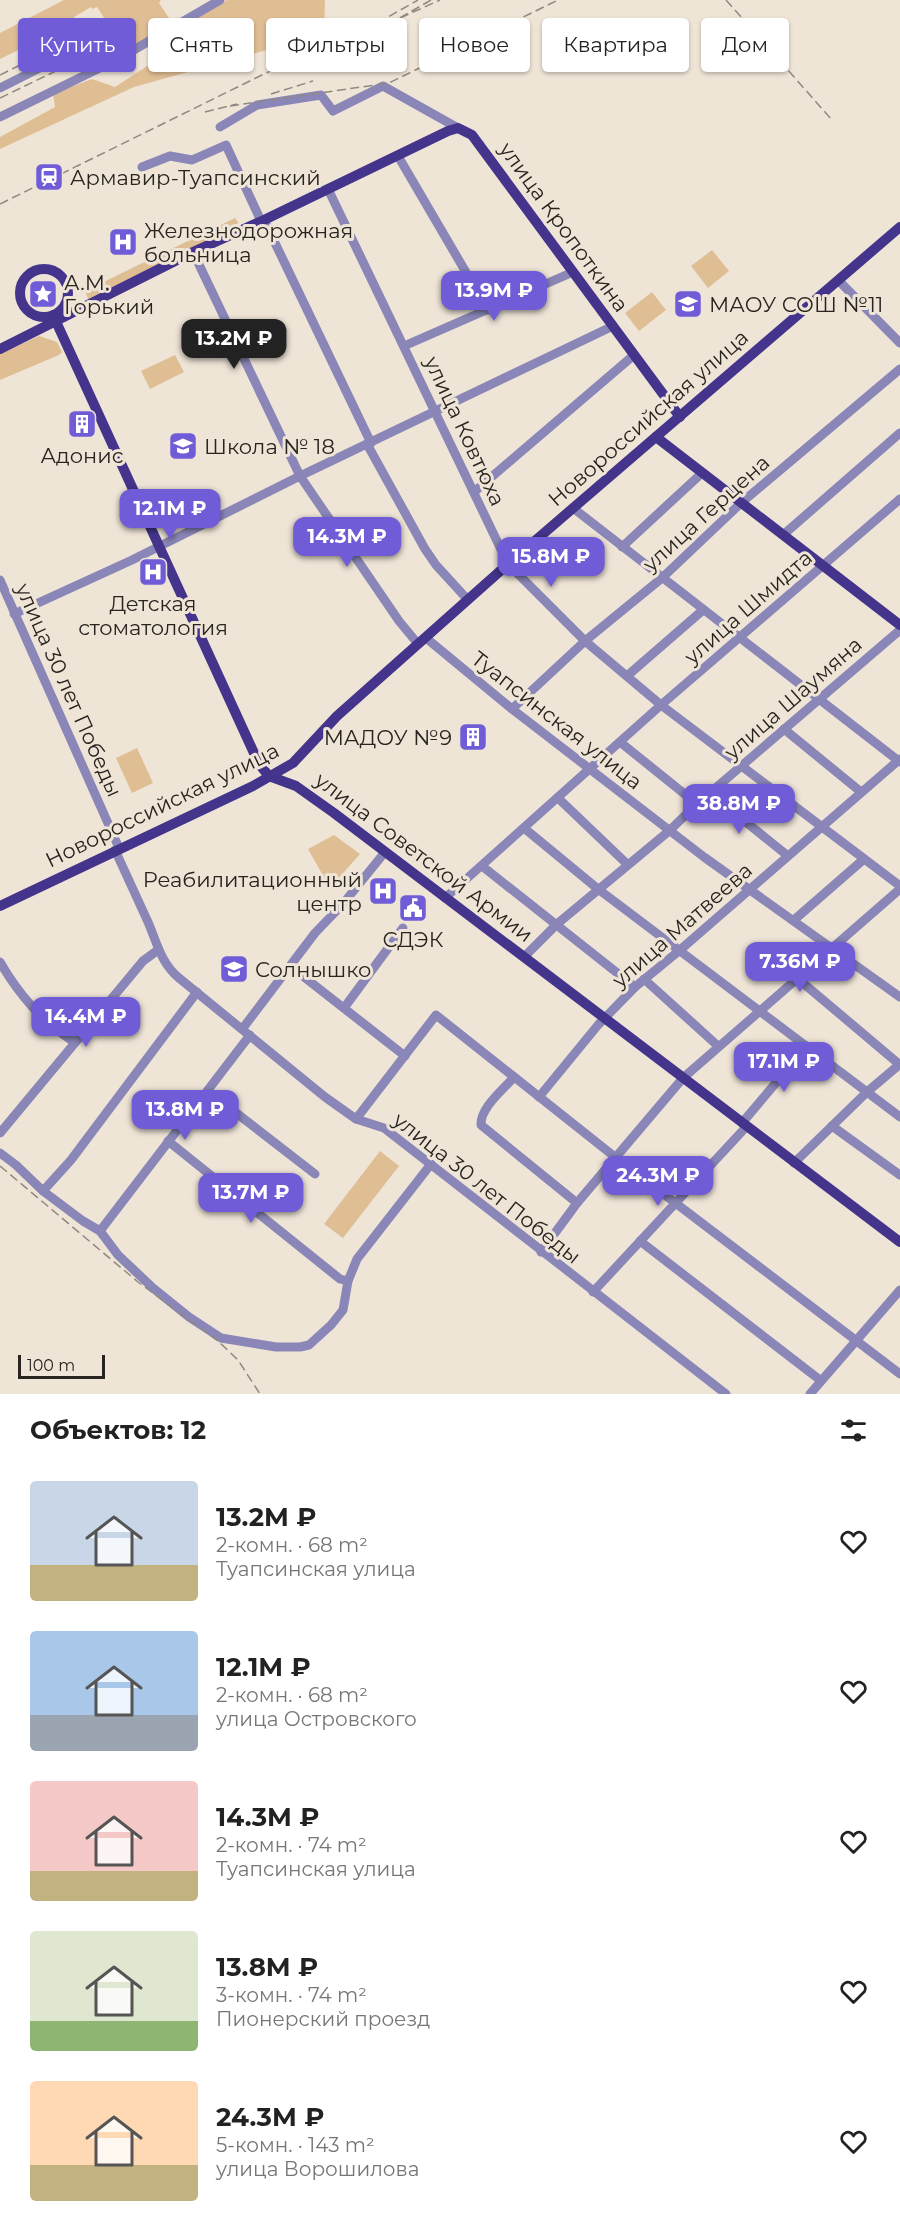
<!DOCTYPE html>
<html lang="ru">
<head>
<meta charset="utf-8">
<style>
	:root { --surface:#fff; --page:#f6f6f6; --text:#222; --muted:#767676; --accent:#705cd6 }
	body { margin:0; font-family:Montserrat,sans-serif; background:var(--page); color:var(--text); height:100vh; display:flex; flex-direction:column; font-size:22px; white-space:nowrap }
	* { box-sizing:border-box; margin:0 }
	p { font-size:20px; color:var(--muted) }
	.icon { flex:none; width:33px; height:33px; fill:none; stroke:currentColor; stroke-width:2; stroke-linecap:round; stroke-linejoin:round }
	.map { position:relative; height:1394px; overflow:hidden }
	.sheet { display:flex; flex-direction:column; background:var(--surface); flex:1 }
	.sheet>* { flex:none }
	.banner { position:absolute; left:18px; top:18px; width:864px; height:54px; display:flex; gap:12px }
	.scale { position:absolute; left:18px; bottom:15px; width:87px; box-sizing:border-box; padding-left:6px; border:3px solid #28241f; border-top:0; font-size:16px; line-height:21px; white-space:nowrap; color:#28241f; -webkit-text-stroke:4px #efe5d7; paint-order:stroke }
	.price { position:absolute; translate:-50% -51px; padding:0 14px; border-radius:12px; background:var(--accent); color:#fff; font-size:20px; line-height:39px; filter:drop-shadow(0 2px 3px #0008) }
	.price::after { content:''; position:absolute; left:50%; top:36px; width:18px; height:14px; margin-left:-9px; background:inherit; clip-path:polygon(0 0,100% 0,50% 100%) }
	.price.selected { background:#222; color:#fff }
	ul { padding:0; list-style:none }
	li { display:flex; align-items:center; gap:18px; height:150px; padding:0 30px }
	li span { display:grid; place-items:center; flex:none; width:168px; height:120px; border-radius:6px; color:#555 }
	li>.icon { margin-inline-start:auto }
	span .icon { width:72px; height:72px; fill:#fffc; stroke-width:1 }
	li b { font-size:26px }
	h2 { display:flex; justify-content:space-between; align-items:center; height:72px; padding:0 30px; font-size:26px }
	.chip { padding:0 21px; border-radius:6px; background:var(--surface); box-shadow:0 2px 4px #0004; font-size:21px; line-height:54px }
	.chip.selected { background:var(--accent); color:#fff }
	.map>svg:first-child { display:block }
	.green { fill:#e0be94 }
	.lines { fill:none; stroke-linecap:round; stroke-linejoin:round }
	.minor { stroke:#8a87b8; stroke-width:9 }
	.major { stroke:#44348b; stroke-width:10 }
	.rail { stroke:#90897f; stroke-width:1.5; stroke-dasharray:9 4.5; stroke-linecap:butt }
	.labels { text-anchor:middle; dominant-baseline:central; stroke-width:6; stroke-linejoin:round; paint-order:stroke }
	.poi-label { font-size:21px; fill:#28241f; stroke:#efe5d7; text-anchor:start }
	.street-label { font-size:21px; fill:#28241f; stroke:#efe5d7 }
</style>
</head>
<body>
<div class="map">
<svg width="900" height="1394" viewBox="0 0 900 1394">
	<rect width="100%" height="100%" fill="#efe5d7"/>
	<g class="green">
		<polygon points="64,0 161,0 159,3 173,24 125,50 97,7 92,9 91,7 74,17 76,22 0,59 0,33"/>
		<polygon points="227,0 325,0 324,34 134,87 0,149 0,137 55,107 53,94 92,79 115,87 184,42 186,24"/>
		<polygon points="235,218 238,222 236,227 88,299 85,291"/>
		<polygon points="712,250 729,271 708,288 691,266"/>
		<polygon points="652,292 666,310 639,331 625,313"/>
		<polygon points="39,336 57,342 62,352 59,355 0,380 0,354"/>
		<polygon points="175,355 184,372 150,389 141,371"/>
		<polygon points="137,748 153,783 132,793 116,758"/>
		<polygon points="334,835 360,854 330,888 308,849"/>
		<polygon points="380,1151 399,1166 343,1238 324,1224"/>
	</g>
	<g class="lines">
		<g class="minor">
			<polyline points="0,88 93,41 103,42 118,59"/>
			<polyline points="0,117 118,59 220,0"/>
			<polyline points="220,127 257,105 321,95 333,111 383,86 458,128"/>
			<polyline points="398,156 488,310"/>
			<polyline points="142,167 170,156 192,160 226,145 261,221"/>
			<polyline points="328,189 508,564 585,641 661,705 900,886"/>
			<polyline points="264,220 371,443"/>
			<polyline points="193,252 300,476 399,621 418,644"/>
			<polyline points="838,280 900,343"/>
			<polyline points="404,346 573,272"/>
			<polyline points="367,444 425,549 436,565 468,600"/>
			<polyline points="474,492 634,355"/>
			<polyline points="573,508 900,762"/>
			<polyline points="783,535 900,433"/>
			<polyline points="622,547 702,473"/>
			<polyline points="0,580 119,848"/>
			<polyline points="14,614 132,560 300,476 613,326"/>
			<polyline points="426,638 512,709 704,857 900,997"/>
			<polyline points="627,676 703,610"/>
			<polyline points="512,709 585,641 662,578 741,503 900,369"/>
			<polyline points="784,729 861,792"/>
			<polyline points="620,742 697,804"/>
			<polyline points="710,793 788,856"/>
			<polyline points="558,798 627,864"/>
			<polyline points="524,828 598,889 900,1117"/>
			<path d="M 115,850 C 126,874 137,898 148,922 C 157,943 161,963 179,978 L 325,1097 L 356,1119 L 384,1128 L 726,1394"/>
			<polyline points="482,866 635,987"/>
			<polyline points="445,898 661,705 900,499"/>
			<polyline points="794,920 864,859"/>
			<polyline points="524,957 557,924 669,831 697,804 900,630"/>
			<path d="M 0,962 C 19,995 41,1020 74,1042"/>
			<polyline points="290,966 405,1056"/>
			<polyline points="797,978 899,1064"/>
			<polyline points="644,979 718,1046"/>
			<polyline points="344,1008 403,928"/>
			<polyline points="243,1028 315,933 342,905 385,852"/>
			<path d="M 514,1077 C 503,1090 480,1108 481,1125 L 577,1203"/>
			<polyline points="208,1091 315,1174"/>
			<polyline points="539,1097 598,1025 635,987 680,950 900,759"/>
			<polyline points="356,1119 436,1015 615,1157 900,1374"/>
			<polyline points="742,1123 807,1046"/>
			<polyline points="832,1126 900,1175"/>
			<polyline points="0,1133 143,961 158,950"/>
			<polyline points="168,1141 340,1279 348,1281"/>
			<polyline points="0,1153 16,1165 43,1191 83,1221 100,1231 118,1255 153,1288 189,1317 221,1338 276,1347 300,1347 309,1345 331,1325 343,1310 348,1281 357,1259 431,1164"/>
			<polyline points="794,1163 867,1092 900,1064"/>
			<polyline points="43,1191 71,1160 197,992"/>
			<polyline points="100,1231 250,1035"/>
			<polyline points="640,1241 820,1380"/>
			<polyline points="541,1252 577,1203 683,1078 900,889"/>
			<polyline points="593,1292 747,1126"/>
			<polyline points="810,1394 900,1290"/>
		</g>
		<g class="major">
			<circle cx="44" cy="293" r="24"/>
			<polyline points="53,315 259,764 269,776 296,786 334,813 900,1242"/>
			<polyline points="0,349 193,252 264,220 448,131 458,128 472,135 680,417"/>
			<polyline points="656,437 900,625"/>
			<polyline points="0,906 253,786 293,763 337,716 508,564 900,227"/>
		</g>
		<g class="rail">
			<polyline points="431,0 398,19 440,0"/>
			<polyline points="726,0 832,120"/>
			<polyline points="0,75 85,33"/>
			<polyline points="271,94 313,81"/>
			<polyline points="0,98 89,55"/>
			<polyline points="230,106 389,83 558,0"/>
			<polyline points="205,112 237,104"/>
			<polyline points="0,204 264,74 388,17 418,0"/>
			<polyline points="0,1166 138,1282 218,1341 238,1360 260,1394"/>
		</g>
	</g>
	<defs>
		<g id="station-square" transform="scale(1.5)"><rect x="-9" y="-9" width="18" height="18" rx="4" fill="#705cd6" stroke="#efe5d7"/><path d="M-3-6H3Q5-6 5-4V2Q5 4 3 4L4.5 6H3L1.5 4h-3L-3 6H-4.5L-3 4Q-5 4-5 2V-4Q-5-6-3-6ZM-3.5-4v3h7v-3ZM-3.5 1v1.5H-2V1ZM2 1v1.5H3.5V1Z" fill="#fff"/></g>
		<g id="hospital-square" transform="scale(1.5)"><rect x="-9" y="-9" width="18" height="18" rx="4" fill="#705cd6" stroke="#efe5d7"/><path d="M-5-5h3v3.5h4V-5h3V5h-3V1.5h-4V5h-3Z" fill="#fff"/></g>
		<g id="sight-square" transform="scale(1.5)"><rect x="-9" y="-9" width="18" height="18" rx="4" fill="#705cd6" stroke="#efe5d7"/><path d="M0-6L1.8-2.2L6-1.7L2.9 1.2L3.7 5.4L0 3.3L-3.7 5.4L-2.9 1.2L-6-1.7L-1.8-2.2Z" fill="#fff"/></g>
		<g id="school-square" transform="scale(1.5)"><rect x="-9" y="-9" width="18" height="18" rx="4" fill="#705cd6" stroke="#efe5d7"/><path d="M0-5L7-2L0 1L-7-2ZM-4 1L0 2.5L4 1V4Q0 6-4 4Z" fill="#fff"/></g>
		<g id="building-square" transform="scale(1.5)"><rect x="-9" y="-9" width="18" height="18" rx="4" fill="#705cd6" stroke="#efe5d7"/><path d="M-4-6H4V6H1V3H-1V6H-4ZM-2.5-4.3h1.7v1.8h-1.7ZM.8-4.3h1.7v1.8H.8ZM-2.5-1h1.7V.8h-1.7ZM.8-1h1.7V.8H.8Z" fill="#fff"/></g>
		<g id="civic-square" transform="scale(1.5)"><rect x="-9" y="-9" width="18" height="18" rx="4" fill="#705cd6" stroke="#efe5d7"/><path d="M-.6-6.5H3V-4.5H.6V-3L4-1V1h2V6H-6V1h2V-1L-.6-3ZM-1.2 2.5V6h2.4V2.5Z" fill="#fff"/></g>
	</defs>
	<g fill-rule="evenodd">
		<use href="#station-square" x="49" y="177"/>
		<use href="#hospital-square" x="123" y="242"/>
		<use href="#sight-square" x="43" y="294"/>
		<use href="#school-square" x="688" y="304"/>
		<use href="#building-square" x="82" y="424"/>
		<use href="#school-square" x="183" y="446"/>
		<use href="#hospital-square" x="153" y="572"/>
		<use href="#building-square" x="473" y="737"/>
		<use href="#hospital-square" x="383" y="891"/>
		<use href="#civic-square" x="413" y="908"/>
		<use href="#school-square" x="234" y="969"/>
	</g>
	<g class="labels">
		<g class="poi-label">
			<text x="70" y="177">Армавир-Туапсинский</text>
			<text x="144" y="230">Железнодорожная<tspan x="144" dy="24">больница</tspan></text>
			<text x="64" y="282">А.М.<tspan x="64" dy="24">Горький</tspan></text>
			<text x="709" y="304">МАОУ СОШ №11</text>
			<text x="204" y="446">Школа № 18</text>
			<text x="82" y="455" text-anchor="middle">Адонис</text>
			<text x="153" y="603" text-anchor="middle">Детская<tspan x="153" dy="24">стоматология</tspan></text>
			<text x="452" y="737" text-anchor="end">МАДОУ №9</text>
			<text x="362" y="879" text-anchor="end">Реабилитационный<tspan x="362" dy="24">центр</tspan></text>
			<text x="413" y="939" text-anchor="middle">СДЭК</text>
			<text x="255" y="969">Солнышко</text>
		</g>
		<g class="street-label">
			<text transform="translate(564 227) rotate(54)">улица Кропоткина</text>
			<text transform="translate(648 418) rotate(-41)">Новороссийская улица</text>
			<text transform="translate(465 431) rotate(65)">улица Ковтюха</text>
			<text transform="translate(706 513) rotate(-42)">улица Герцена</text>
			<text transform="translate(748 607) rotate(-41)">улица Шмидта</text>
			<text transform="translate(69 690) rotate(66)">улица 30 лет Победы</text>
			<text transform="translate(793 698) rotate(-41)">улица Шаумяна</text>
			<text transform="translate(557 720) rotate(38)">Туапсинская улица</text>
			<text transform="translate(162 805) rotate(-26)">Новороссийская улица</text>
			<text transform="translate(424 857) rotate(37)">улица Советской Армии</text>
			<text transform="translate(682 925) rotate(-41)">улица Матвеева</text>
			<text transform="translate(487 1188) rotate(38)">улица 30 лет Победы</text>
		</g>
	</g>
</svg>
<div class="scale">100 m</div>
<b class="price" style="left:494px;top:322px">13.9M ₽</b>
<b class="price selected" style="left:234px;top:370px">13.2M ₽</b>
<b class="price" style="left:170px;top:540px">12.1M ₽</b>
<b class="price" style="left:347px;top:568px">14.3M ₽</b>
<b class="price" style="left:551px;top:588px">15.8M ₽</b>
<b class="price" style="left:739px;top:835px">38.8M ₽</b>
<b class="price" style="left:800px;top:993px">7.36M ₽</b>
<b class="price" style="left:86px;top:1048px">14.4M ₽</b>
<b class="price" style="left:784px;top:1093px">17.1M ₽</b>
<b class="price" style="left:185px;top:1141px">13.8M ₽</b>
<b class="price" style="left:658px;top:1207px">24.3M ₽</b>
<b class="price" style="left:251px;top:1224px">13.7M ₽</b>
<div class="banner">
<a class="chip selected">Купить</a>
<a class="chip">Снять</a>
<a class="chip">Фильтры</a>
<a class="chip">Новое</a>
<a class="chip">Квартира</a>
<a class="chip">Дом</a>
</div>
</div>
<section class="sheet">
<h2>Объектов: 12<svg class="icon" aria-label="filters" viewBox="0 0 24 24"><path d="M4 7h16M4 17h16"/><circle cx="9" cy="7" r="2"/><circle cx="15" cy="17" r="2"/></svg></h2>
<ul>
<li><span style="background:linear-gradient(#c9d6e8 70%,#c2b280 0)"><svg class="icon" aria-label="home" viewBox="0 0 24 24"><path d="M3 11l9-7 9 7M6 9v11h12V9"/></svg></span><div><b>13.2M ₽</b><p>2-комн. · 68 m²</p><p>Туапсинская улица</p></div><svg class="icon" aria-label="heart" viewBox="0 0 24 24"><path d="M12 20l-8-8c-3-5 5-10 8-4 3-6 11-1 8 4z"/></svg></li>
<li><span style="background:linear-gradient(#a9c7e8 70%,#9aa5b1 0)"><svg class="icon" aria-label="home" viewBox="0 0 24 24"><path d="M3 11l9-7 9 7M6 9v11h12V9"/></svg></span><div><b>12.1M ₽</b><p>2-комн. · 68 m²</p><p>улица Островского</p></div><svg class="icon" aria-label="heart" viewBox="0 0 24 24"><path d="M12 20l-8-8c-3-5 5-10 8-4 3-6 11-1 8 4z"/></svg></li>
<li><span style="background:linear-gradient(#f6c9c9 75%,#c2b280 0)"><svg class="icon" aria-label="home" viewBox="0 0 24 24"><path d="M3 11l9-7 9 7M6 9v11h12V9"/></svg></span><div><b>14.3M ₽</b><p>2-комн. · 74 m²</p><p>Туапсинская улица</p></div><svg class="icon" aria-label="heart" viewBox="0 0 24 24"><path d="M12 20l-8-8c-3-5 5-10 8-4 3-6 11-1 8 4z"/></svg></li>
<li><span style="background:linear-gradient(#dfe7d0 75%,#8fb573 0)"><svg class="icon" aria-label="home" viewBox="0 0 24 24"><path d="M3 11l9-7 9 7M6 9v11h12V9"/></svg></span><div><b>13.8M ₽</b><p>3-комн. · 74 m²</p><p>Пионерский проезд</p></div><svg class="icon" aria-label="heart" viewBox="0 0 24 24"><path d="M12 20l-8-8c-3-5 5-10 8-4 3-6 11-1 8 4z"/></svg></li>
<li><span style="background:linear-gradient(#ffd9b3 70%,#c2b280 0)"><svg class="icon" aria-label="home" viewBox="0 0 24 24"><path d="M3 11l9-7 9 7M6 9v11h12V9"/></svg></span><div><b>24.3M ₽</b><p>5-комн. · 143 m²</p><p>улица Ворошилова</p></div><svg class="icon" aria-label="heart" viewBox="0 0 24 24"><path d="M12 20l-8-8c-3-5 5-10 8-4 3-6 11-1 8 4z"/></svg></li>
</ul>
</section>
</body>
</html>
